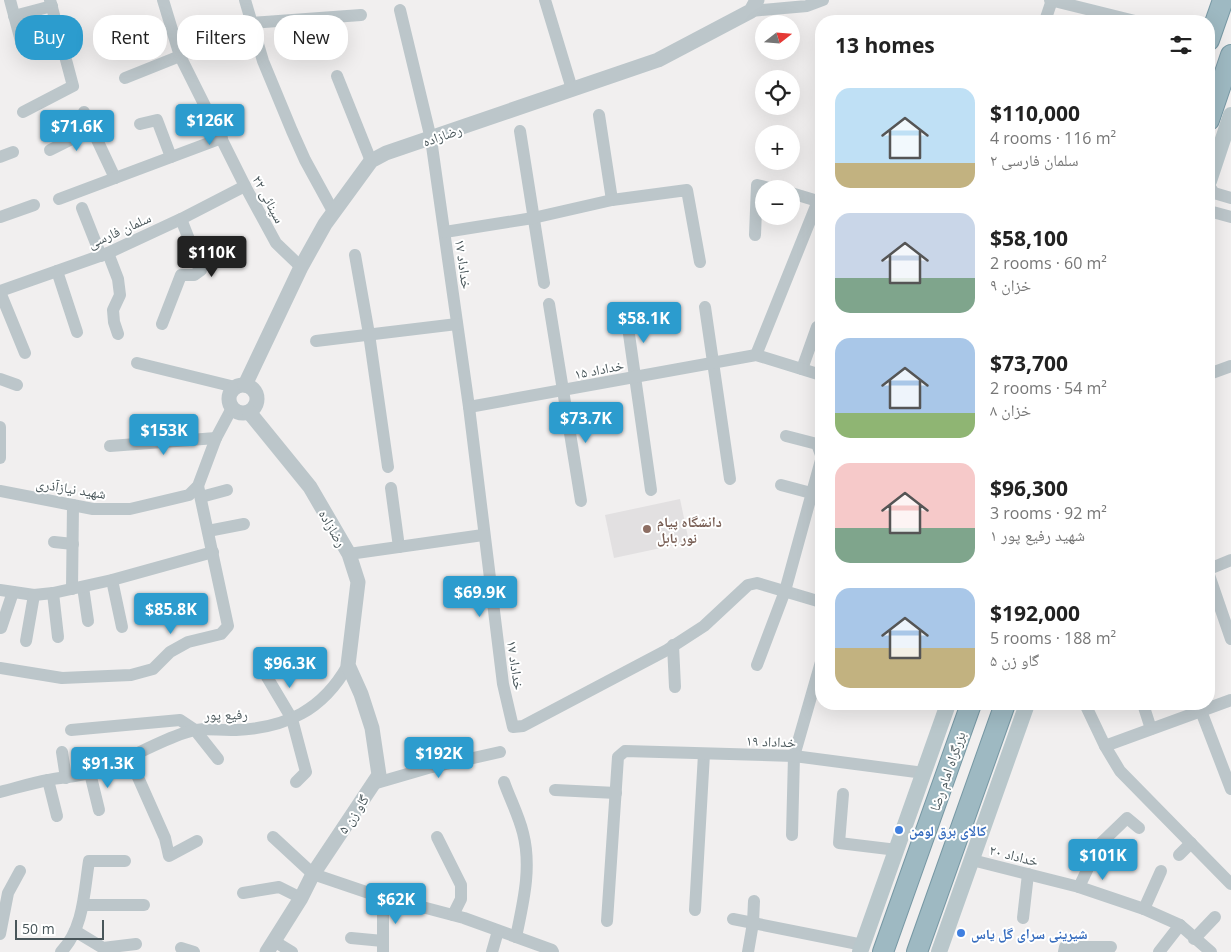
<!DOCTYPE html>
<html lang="en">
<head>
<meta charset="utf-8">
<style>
	:root { --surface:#fff; --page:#f6f6f6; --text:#222; --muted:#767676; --accent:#2c9cce }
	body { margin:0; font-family:"Open Sans","Noto Naskh Arabic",sans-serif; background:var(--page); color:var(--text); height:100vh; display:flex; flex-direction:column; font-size:19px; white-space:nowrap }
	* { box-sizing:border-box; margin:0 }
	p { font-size:16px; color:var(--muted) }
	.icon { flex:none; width:28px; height:28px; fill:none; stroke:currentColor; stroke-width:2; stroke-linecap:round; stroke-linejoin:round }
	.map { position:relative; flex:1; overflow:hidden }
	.sheet { position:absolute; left:815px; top:15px; width:400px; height:695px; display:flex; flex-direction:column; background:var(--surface); border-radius:20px; box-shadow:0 5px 20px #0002 }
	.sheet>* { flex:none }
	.guide { position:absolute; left:15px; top:15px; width:475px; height:45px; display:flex; gap:10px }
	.needle { width:32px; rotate:73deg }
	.controls { position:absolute; left:755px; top:15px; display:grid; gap:10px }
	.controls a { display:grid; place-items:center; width:45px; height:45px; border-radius:50%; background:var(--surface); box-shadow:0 5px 20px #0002; font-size:25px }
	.scale { position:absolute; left:15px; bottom:12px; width:89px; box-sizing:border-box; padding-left:5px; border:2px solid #49565a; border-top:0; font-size:14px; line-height:18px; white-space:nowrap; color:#49565a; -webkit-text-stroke:4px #fff; paint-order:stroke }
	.price { position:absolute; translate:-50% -42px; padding:0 11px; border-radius:5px; background:var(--accent); color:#fff; font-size:16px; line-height:32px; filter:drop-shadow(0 1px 2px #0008) }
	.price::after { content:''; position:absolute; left:50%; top:30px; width:15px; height:11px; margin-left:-8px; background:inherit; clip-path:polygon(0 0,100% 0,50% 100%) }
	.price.on { background:#222; color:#fff }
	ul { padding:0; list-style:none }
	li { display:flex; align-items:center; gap:15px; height:125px; padding:0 20px }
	li span { display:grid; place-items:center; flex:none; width:140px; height:100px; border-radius:15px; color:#555 }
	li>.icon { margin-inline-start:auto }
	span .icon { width:60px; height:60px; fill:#fffc; stroke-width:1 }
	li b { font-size:21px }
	h2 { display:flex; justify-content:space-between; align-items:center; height:60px; padding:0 20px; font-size:21px }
	.pill { padding:0 18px; border-radius:20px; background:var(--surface); box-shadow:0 5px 20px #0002; font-size:18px; line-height:45px }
	.pill.on { background:var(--accent); color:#fff }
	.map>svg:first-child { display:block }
	.education { fill:#e2e0e1 }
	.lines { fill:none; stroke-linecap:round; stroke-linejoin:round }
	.trunk-casing { stroke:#7798a4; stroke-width:22 }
	.minor { stroke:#bcc6ca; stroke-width:12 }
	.tertiary { stroke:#bcc6ca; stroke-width:15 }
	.secondary { stroke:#b9c7cb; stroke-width:16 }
	.trunk { stroke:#9eb9c2; stroke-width:20 }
	.education-dot { fill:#8d6e63; stroke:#fff; stroke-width:2 }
	.shop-dot { fill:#3f7fe0; stroke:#fff; stroke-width:2 }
	.labels { text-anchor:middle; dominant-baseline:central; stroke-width:4; stroke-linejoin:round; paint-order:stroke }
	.street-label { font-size:14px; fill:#49565a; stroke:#fff }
	.education-label { font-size:14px; font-weight:bold; fill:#785e54; stroke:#fff; text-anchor:start }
	.shop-label { font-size:14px; font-weight:bold; fill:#366cbe; stroke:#fff; text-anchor:start }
</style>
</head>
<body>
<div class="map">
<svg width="1231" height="952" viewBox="0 0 1231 952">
	<rect width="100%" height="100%" fill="#f1efef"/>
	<polygon class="education" points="680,499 689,542 614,558 605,515"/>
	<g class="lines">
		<g class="trunk-casing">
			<g id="trunk">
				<polyline points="1209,40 1223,0"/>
				<polyline points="1209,120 1231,55"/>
				<polyline points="883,952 971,704"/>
				<polyline points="917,952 1005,704"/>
			</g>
		</g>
		<g class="minor">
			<polyline points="10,0 22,45"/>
			<polyline points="163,0 180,56 245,186 276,243 301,267"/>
			<polyline points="245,0 263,61 292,131 305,160 334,213"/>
			<polyline points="545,0 572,89"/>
			<polyline points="1050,0 1135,21"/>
			<polyline points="400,10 431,139 469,407 503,684 513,727 523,726 667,650 704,626 748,585 757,583 821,602"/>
			<polyline points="751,11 807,6 823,0"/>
			<polyline points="14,16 52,6"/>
			<polyline points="1045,21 1052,0"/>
			<polyline points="252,23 361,15"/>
			<polyline points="337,76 371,161"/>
			<polyline points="125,78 180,56"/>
			<polyline points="23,112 73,86 50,0"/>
			<polyline points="84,112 115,178"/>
			<polyline points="599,115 612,200"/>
			<polyline points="140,124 157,120 171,157"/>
			<polyline points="520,131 544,283"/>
			<polyline points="50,150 92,129"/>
			<polyline points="0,157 13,152"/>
			<polyline points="1209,186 1214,193 1231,198"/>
			<polyline points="791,193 821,202"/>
			<polyline points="59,199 222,138"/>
			<polyline points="82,208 101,256"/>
			<polyline points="1209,211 1231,217"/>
			<polyline points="0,217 34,205"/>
			<polyline points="445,232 533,218 612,200 687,190 700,262"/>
			<polyline points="755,235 757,185 773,189"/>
			<polyline points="108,253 118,279 120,295 113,310 114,322 118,334"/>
			<polyline points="355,255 369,334 388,467"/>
			<polyline points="57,271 77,332"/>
			<polyline points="0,291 108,253 181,219 245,186"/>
			<polyline points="0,292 25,353"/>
			<polyline points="549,304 581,501"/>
			<polyline points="705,307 730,479"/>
			<polyline points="626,313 651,490"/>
			<polyline points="162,324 181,275 194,275 201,270 181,219"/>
			<polyline points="316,341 457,324"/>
			<polyline points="756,355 818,201"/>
			<polyline points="137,363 235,387"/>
			<polyline points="802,369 817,327"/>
			<polyline points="1209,374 1231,366"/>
			<polyline points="0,379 17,385"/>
			<polyline points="469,407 756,355 821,375"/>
			<polyline points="786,436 817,444 821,455"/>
			<polyline points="110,446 216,438"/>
			<polyline points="0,458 0,427"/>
			<polyline points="781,485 811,493"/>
			<polyline points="391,488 399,547"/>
			<polyline points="0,491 93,509 130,509 189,495 198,486 216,438 232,408"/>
			<polyline points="201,497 227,490"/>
			<polyline points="208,531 244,524"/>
			<polyline points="54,542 73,544"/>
			<polyline points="349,554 483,535"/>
			<polyline points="1209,569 1231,560"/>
			<polyline points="1209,575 1231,639"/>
			<polyline points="112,580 122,627"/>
			<polyline points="83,587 88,621"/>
			<polyline points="72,589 73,505"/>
			<polyline points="0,590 34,595 53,593 112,580 213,552"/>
			<polyline points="53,593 58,637"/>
			<polyline points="1,628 13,592"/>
			<polyline points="26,641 34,595"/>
			<polyline points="673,645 675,687"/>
			<polyline points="276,659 267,677 292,719 306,772 296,782"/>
			<polyline points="757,665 785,591 821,460"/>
			<polyline points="0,668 62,678 131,675 153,669 170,652 188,642 221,634 228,626 198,486"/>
			<polyline points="1085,704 1105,746 1120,771 1231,884"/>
			<polyline points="1143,704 1151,729"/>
			<polyline points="1201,711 1231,789"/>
			<polyline points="71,730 180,720 195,730 218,759"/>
			<polyline points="1105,746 1231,700"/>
			<polyline points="62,752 66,778"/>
			<polyline points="129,757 165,838 169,856 197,841"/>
			<polyline points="90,773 99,810"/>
			<polyline points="48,780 57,816"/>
			<path d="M 504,782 C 510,799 519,816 523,833 C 532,868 523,903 516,937"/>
			<polyline points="373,784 428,768 500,752"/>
			<polyline points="555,790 616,793"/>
			<path d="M 0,792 C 16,788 32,783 48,780 C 62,777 76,777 89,773 C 122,764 151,744 184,733 C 205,726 215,731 236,730 C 286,728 323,710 348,665"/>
			<polyline points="843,794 839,843 897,850"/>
			<polyline points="792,835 794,756 821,662"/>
			<polyline points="273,837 313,874 369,893 464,918 552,950 553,952"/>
			<polyline points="437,837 461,885 461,899 453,915"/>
			<polyline points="1179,855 1191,843"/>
			<polyline points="972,860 1079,887 1144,909 1180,925 1211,952"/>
			<polyline points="1079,887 1099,845 1127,818 1139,828"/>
			<polyline points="243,893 279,887 301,898"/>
			<polyline points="83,905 144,905"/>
			<polyline points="1144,909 1161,871"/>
			<polyline points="695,910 704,754"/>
			<polyline points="1023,918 1028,874"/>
			<polyline points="733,919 863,945"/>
			<polyline points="607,921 618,757 625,751 794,756 924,773"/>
			<polyline points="75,931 103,948 136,944"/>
			<polyline points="0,934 8,893 20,871"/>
			<polyline points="351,938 383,941"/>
			<polyline points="1194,939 1215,917"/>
			<polyline points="274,941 292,952"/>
			<polyline points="181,948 194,952"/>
			<path d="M 61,952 C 84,928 84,892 89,861 L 125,861"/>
			<polyline points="383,952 383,897"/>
			<polyline points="492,952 498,931"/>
			<polyline points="748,952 753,923 754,901"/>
			<polyline points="1064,952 1065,947 1111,947"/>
			<polyline points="1159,952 1180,925"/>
		</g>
		<g class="tertiary">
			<circle cx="243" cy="399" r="14"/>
			<polyline points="245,385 301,267 325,224 371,161 386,153 658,60 751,11 757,0"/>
			<polyline points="249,412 310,487 349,554 358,582 348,665 361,694 372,728 379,775 313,874 301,898 267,952"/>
		</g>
		<g class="secondary">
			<polyline points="1209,181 1231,115"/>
			<polyline points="860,952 948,704"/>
			<polyline points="939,952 1027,704"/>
		</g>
		<use href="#trunk" class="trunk"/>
	</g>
	<circle class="education-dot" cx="647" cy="529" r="5"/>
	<g class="shop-dot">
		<circle cx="899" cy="830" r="5"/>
		<circle cx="961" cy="933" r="5"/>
	</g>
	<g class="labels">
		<g class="street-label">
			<text transform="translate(442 135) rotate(-19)">رضازاده</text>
			<text transform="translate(269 199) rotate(62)">سینائی ۲۲</text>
			<text transform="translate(119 230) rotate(-24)">سلمان فارسی</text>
			<text transform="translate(464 264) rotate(82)">خداداد ۱۷</text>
			<text transform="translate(599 369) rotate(-11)">خداداد ۱۵</text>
			<text transform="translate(71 488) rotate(9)">شهید نیازآذری</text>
			<text transform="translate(333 528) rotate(60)">رضازاده</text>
			<text transform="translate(516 665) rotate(81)">خداداد ۱۷</text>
			<text transform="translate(226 714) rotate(-1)">رفیع پور</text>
			<text transform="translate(771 741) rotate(2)">خداداد ۱۹</text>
			<text transform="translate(947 771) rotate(-71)">بزرگراه امام رضا</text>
			<text transform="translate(353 814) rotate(-56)">گاو زن ۵</text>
			<text transform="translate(1014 855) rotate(14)">خداداد ۲۰</text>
		</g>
		<g class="education-label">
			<text x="657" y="521">دانشگاه پیام<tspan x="657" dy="16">نور بابل</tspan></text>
		</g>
		<g class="shop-label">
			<text x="909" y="830">کالای برق لومن</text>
			<text x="971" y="933">شیرینی سرای گل یاس</text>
		</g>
	</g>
</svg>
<div class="controls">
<a><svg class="needle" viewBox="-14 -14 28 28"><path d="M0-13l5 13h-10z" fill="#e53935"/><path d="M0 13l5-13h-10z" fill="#767676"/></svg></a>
<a><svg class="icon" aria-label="locate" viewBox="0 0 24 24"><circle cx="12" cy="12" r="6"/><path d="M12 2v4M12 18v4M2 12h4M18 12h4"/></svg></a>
<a>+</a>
<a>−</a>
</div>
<div class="scale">50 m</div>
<b class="price" style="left:210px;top:146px">$126K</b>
<b class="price" style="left:77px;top:152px">$71.6K</b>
<b class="price on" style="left:212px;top:278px">$110K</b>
<b class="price" style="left:644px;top:344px">$58.1K</b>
<b class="price" style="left:586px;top:444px">$73.7K</b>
<b class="price" style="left:164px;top:456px">$153K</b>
<b class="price" style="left:480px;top:618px">$69.9K</b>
<b class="price" style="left:171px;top:635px">$85.8K</b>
<b class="price" style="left:290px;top:689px">$96.3K</b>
<b class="price" style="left:439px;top:779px">$192K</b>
<b class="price" style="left:108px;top:789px">$91.3K</b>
<b class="price" style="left:1103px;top:881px">$101K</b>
<b class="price" style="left:396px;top:925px">$62K</b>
<div class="guide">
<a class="pill on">Buy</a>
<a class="pill">Rent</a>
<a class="pill">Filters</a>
<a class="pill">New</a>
</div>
<section class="sheet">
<h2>13 homes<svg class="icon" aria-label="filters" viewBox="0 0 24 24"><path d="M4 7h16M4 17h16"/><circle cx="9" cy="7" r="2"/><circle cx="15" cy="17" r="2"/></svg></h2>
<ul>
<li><span style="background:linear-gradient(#bfe0f5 75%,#c2b280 0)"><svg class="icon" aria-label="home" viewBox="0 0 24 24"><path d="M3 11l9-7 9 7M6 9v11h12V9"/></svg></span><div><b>$110,000</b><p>4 rooms · 116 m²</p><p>سلمان فارسی ۲</p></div></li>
<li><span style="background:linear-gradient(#c9d6e8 65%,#7fa58c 0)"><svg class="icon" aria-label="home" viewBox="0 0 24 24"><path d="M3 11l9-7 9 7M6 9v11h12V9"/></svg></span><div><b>$58,100</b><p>2 rooms · 60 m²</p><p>خزان ۹</p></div></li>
<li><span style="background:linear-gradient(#a9c7e8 75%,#8fb573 0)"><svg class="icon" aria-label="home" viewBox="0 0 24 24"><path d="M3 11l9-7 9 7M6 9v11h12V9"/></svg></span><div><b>$73,700</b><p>2 rooms · 54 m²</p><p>خزان ۸</p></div></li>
<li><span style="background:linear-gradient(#f6c9c9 65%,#7fa58c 0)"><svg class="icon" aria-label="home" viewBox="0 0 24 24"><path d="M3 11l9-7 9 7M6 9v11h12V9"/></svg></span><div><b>$96,300</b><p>3 rooms · 92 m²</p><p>شهید رفیع پور ۱</p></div></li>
<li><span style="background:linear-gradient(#a9c7e8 60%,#c2b280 0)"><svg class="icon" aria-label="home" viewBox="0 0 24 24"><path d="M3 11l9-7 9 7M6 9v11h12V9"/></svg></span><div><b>$192,000</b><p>5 rooms · 188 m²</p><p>گاو زن ۵</p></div></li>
</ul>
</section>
</div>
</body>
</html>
